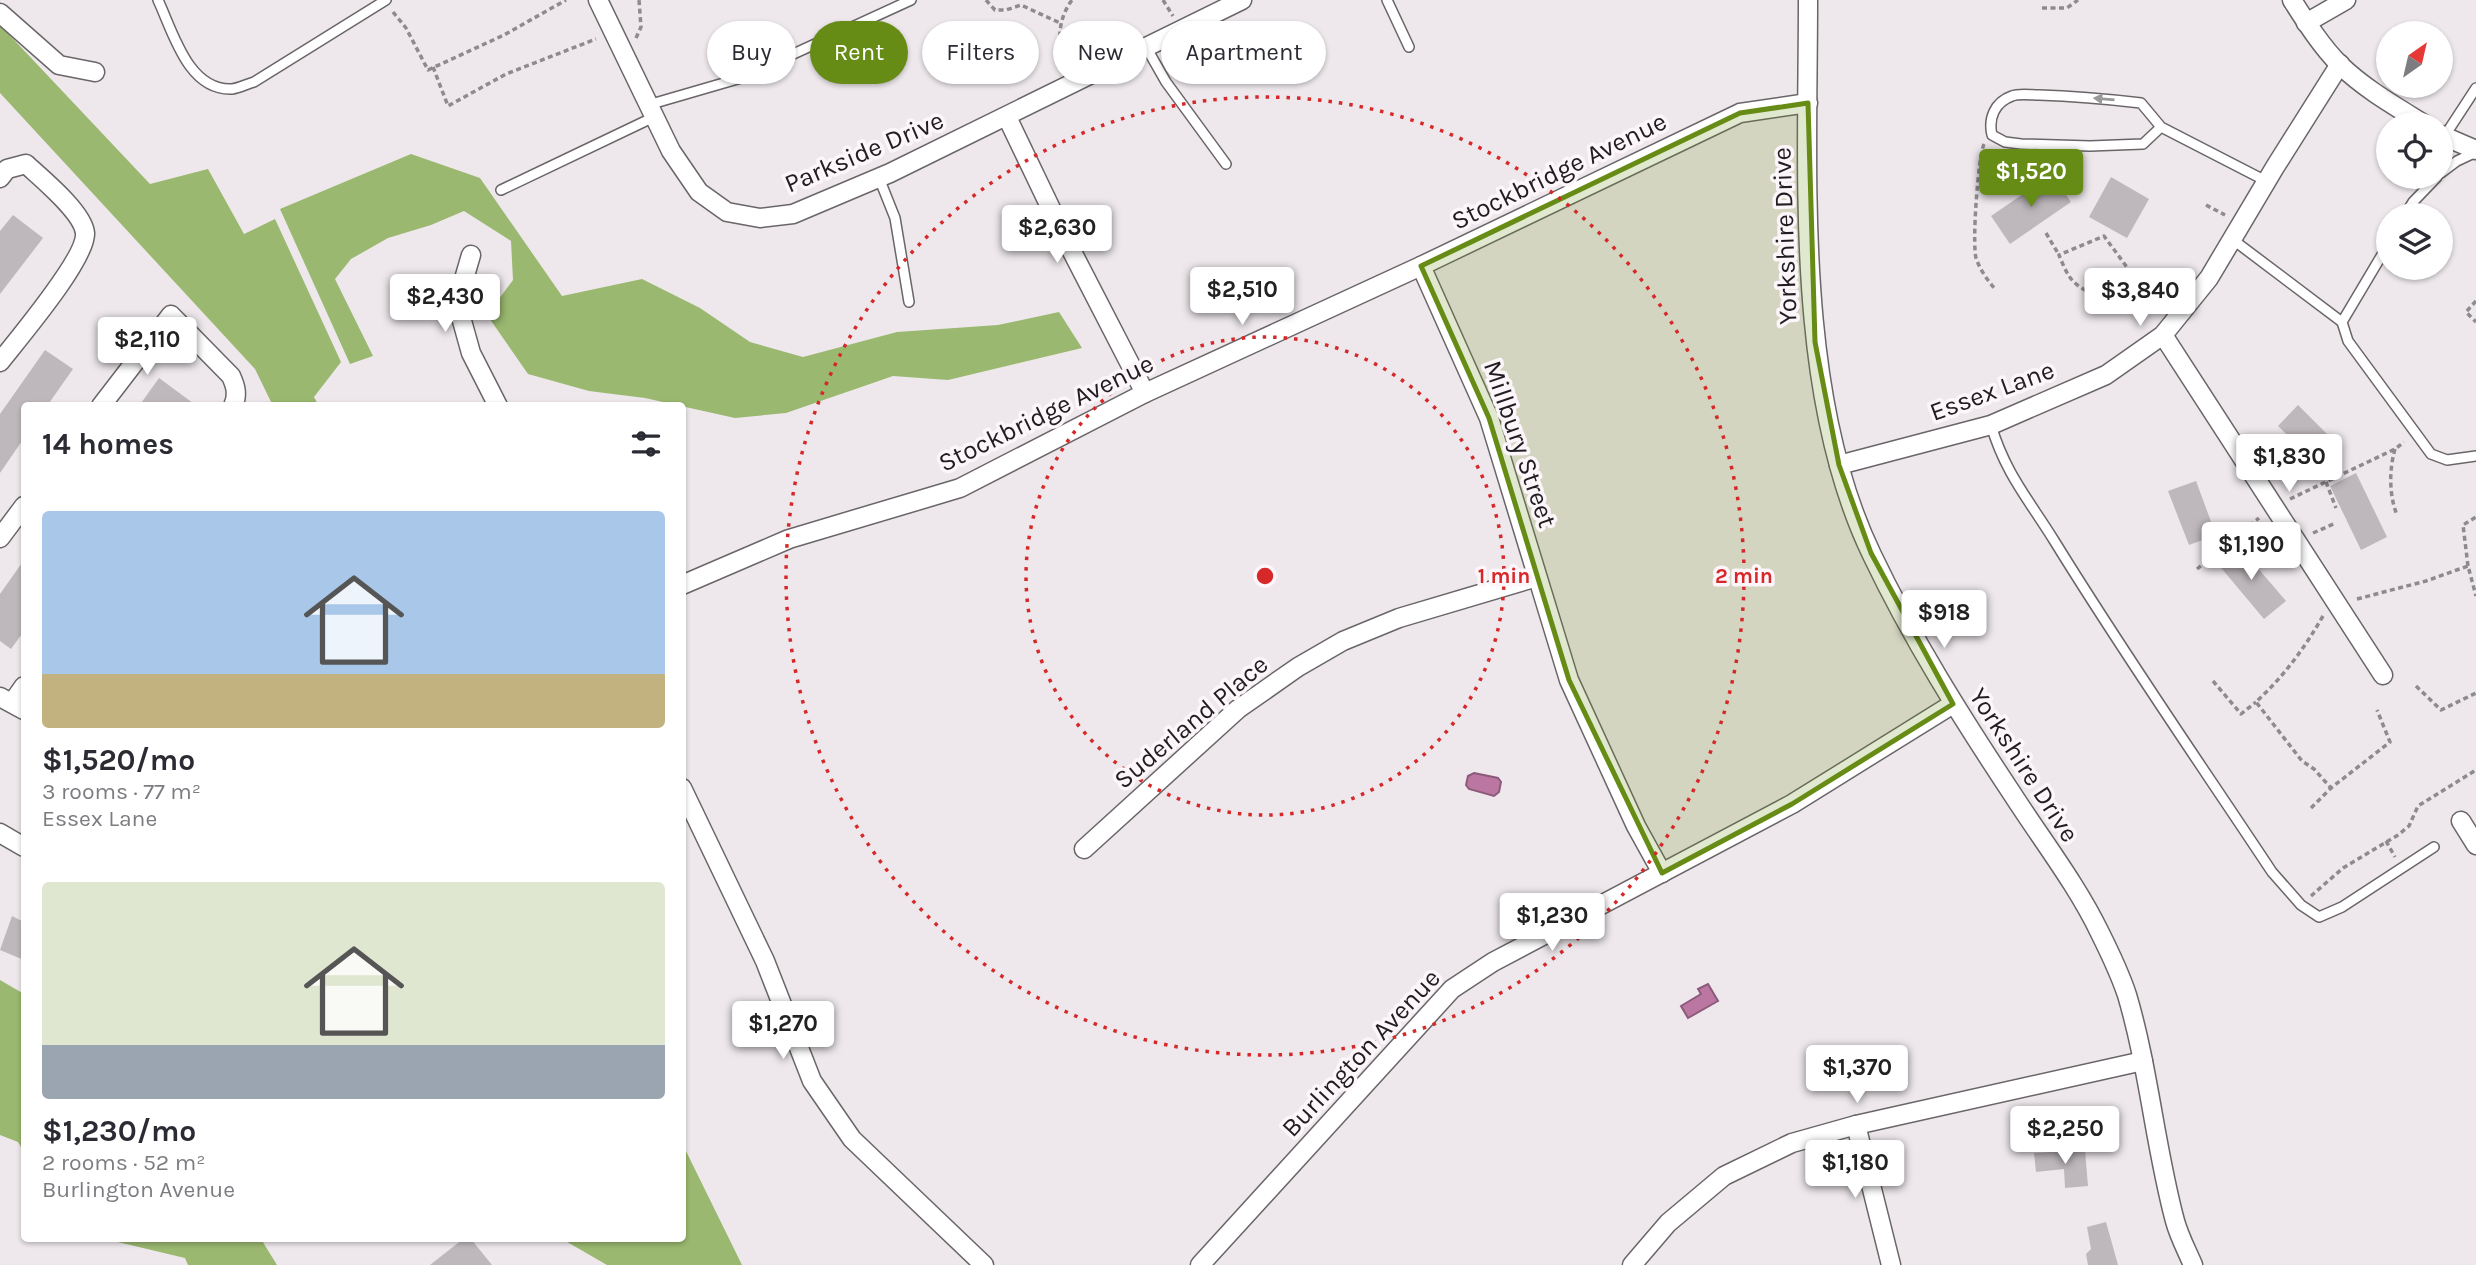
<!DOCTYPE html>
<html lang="en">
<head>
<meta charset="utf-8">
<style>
	:root { --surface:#fff; --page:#f2f2f3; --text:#2b2b33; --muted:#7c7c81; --accent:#678c16 }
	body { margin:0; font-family:Karla,sans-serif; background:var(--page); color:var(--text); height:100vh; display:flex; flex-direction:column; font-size:26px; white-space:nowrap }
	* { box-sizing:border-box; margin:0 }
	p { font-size:23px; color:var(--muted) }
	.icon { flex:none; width:38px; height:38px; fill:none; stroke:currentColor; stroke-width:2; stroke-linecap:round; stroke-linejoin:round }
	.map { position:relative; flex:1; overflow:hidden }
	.panel { position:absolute; left:21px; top:402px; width:665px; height:840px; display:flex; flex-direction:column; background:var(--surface); border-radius:7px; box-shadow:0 2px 5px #0004 }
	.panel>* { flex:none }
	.banner { position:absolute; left:707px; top:21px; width:665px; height:63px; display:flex; gap:14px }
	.needle { width:46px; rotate:34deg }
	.controls { position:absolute; left:2376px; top:21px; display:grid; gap:14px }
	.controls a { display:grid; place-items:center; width:77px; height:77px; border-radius:50%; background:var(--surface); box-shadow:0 2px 5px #0004; font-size:35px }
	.price { position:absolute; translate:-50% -60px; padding:0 16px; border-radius:7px; background:#fff; color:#222; font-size:23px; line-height:46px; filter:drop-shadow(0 2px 4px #0008) }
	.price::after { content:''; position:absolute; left:50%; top:42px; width:21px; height:16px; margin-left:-10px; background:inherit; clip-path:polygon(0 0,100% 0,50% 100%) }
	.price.on { background:var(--accent); color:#fff }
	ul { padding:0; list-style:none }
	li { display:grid; align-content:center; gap:14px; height:371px; padding:0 21px }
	li span { display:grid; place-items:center; height:217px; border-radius:7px; color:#555 }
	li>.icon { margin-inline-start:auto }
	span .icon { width:126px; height:126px; fill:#fffc; stroke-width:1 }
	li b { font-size:30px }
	h2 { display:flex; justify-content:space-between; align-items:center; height:84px; padding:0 21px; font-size:30px }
	.chip { padding:0 24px; border-radius:32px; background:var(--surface); box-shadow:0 2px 5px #0004; font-size:24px; line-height:63px }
	.chip.on { background:var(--accent); color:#fff }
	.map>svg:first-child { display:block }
	.forest { fill:#9ab86f }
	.water { fill:#bb76a2; stroke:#8c5b7b; stroke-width:2 }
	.building { fill:#beb8bc }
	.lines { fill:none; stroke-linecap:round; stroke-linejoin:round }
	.service-casing { stroke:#6a6568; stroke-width:12 }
	.minor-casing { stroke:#6a6568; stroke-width:21 }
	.path { stroke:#8e8a8d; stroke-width:3.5; stroke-dasharray:5 3.5; stroke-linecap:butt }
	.service { stroke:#fff; stroke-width:9 }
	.minor { stroke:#fff; stroke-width:18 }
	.oneway { fill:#9a999a }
	.marked { fill:#678c16; fill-opacity:0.2; stroke:#678c16; stroke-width:5; stroke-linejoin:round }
	.ring { fill:none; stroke:#d62828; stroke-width:3.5; stroke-dasharray:3.5 7 }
	.labels { text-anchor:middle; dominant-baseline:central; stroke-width:7; stroke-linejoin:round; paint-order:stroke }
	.street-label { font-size:26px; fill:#1f1d1f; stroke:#fcf5f9 }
	.centre { fill:#d62828; stroke:#fcf5f9; stroke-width:3.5 }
	.ring-label { font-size:21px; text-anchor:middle; font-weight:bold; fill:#d62828; stroke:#fcf5f9; stroke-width:7; stroke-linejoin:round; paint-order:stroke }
</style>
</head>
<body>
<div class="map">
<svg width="2476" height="1265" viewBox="0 0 2476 1265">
	<rect width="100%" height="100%" fill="#eee8ec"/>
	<g class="forest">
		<polygon points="0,25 150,184 208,169 244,234 275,219 341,362 314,397 319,406 273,406 255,369 0,93"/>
		<polygon points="411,154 480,178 562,296 642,279 700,308 750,342 803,357 897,332 998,325 1059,312 1082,348 948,380 893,376 786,413 735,418 645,398 589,391 528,374 487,315 513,280 511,241 464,211 431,225 388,238 351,259 335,279 373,356 350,364 280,209"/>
		<polygon points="0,980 24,994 24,1152 18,1142 0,1135"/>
		<polygon points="683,1145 742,1265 607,1265 562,1239 682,1239"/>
		<polygon points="105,1239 261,1239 277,1265 188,1265 185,1258"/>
	</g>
	<g class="water">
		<polygon points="1474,773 1498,778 1501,782 1499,792 1494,796 1469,789 1466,785 1468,776"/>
		<polygon points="1708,984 1718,1001 1688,1018 1681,1006 1701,994 1698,989"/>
	</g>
	<g class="building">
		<polygon points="2052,174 2071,202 2010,244 1991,216"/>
		<polygon points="2111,177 2149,199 2127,238 2089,217"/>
		<polygon points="13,215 43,238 0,294 0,231"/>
		<polygon points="45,350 73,369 47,406 24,406 24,438 0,473 0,414"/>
		<polygon points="159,378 197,406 139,406"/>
		<polygon points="2298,405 2340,447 2320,467 2278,426"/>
		<polygon points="2356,473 2387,537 2361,550 2330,486"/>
		<polygon points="2196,481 2216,535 2189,545 2168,491"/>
		<polygon points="2238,545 2286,601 2264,619 2217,563"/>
		<polygon points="24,560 24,631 11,649 0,641 0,594"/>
		<polygon points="12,916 24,922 24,960 0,950"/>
		<polygon points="2085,1150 2088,1186 2065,1188 2064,1169 2036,1172 2034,1153"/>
		<polygon points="2106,1222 2118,1265 2088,1265 2086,1254 2091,1249 2087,1227"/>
		<polygon points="463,1239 471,1239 492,1265 430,1265"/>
	</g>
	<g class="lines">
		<g class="service-casing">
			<g id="service">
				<path d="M 158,0 C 173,32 188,91 232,89 C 239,88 247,84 254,82 L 386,0"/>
				<polyline points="1387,0 1409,47"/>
				<polyline points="1146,47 1166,82 1226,164"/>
				<polyline points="648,105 741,78 911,0"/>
				<path d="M 2161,127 L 2143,144 L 2090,146 L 2021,144 L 2005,142 L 1992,135 C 1988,118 1995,102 2012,96 C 2019,93 2030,95 2039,95 C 2073,96 2107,99 2141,103 L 2161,127 L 2266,181"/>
				<polyline points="2444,137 2476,88"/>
				<polyline points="2441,173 2457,161 2476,152"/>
				<polyline points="879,178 895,218 909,302"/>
				<polyline points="501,190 654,117"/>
				<polyline points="2405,215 2413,202 2437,177"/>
				<polyline points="2232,239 2342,322"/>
				<polyline points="2389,243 2342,322 2348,341 2431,454 2447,460 2476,456"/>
				<path d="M 1991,425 C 2005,473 2029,500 2055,542 C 2124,654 2199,762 2272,872 L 2301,905 L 2319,917 L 2342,907 L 2434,847"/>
			</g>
		</g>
		<g class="minor-casing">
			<g id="minor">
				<polyline points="598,0 671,151 699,192 727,212 760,218 793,214 890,173 1242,0"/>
				<path d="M 1808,0 C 1808,175 1794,394 1872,555 C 1912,639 1962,718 2013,795 C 2042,840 2077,885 2100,933 C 2110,953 2120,974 2127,995 C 2149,1069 2155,1147 2175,1221 C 2179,1236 2187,1251 2193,1265"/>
				<path d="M 2292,0 C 2306,22 2321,46 2340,65 C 2365,89 2395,106 2424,124"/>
				<polyline points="0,13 59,65 95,72"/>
				<polyline points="2306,23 2346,0"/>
				<polyline points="1007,117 1065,238 1145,393"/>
				<polyline points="2441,135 2476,150"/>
				<path d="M 0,178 L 7,169 L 26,164 C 41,178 83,212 85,233 C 87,258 18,339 0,362"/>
				<polyline points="471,255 457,303 471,353 498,406"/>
				<polyline points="1421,266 1489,418 1569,680 1636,826 1662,873"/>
				<polyline points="2163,335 2383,675"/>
				<path d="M 101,406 L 171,315 L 231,376 C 236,387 238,395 233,406"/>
				<polyline points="1839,465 1991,425 2106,375 2163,335 2209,278 2275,167 2340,64"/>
				<polyline points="0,538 24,506"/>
				<polyline points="682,585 789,539 960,488 1145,393 1421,266 1740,113 1808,103"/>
				<polyline points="0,697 24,710"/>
				<polyline points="12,703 24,686"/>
				<polyline points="682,788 765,961 812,1081 852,1139 984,1265"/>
				<polyline points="2461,821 2476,845"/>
				<polyline points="0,833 24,847"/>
				<polyline points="1084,849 1238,709 1298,667 1343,641 1399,618 1537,577"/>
				<polyline points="1856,1125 1891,1265"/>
				<polyline points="1200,1265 1452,989 1493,962 1792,804 1953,704"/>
				<polyline points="1632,1265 1668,1223 1724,1176 1792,1143 1856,1125 2143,1061"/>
			</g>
		</g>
		<g class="path">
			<polyline points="986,0 995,10 1006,10 1021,5 1060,23"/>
			<polyline points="1163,0 1173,16"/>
			<polyline points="2042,8 2067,8 2078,0"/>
			<polyline points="393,12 406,28 428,70 504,35 566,0"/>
			<polyline points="636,38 641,27 639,0"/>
			<path d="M 1062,62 C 1058,39 1058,19 1072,0"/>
			<polyline points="433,67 448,106 506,74 596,39"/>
			<path d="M 1984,144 C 1978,158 1972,242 1976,258 C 1980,270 1988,281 1996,290"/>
			<polyline points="2010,156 2011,180 2019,193"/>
			<polyline points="2206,205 2225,215"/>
			<polyline points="2046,233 2059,255"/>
			<path d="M 2143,297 C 2137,298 2131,300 2126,301 C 2109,303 2078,291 2069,276 C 2065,270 2062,262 2059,255 L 2104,236 L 2129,270 L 2151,313"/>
			<polyline points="2476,301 2466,312 2476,322"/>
			<path d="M 2395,449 C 2389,470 2389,495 2397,515"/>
			<polyline points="2326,482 2336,508"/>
			<polyline points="2290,499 2395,449 2404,442"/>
			<polyline points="2313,533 2336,523"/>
			<polyline points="2468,566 2463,525 2476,517"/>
			<polyline points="2197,569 2259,518"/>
			<polyline points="2357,599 2426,581 2468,566 2476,596"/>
			<path d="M 2323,616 C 2304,649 2284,676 2256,702 L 2302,761 L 2314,769 L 2331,788"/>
			<polyline points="2213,681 2241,714 2256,702"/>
			<polyline points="2416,686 2441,710 2476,693"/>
			<polyline points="2311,808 2331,788 2390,742 2377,710"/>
			<polyline points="2386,841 2395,857"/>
			<polyline points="2311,896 2343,868 2398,835 2409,826 2418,806 2476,770"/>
		</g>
		<use href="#service" class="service"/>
		<use href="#minor" class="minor"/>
	</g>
	<defs><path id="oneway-solid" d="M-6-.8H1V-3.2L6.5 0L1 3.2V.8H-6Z" transform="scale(1.75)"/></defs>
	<use class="oneway" href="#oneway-solid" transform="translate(2104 99) rotate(-175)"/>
	<path class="marked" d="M 1808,103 L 1815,342 L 1839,465 L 1871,553 L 1953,704 L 1792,804 L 1662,873 L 1569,680 L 1489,418 L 1421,266 L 1740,113 Z"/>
	<g class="ring">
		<circle cx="1265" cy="576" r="239"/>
		<circle cx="1265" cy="576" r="479"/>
	</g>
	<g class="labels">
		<g class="street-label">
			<text transform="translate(864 152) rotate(-23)">Parkside Drive</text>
			<text transform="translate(1559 171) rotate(-26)">Stockbridge Avenue</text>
			<text transform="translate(1785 236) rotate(-92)">Yorkshire Drive</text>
			<text transform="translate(1992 391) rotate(-20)">Essex Lane</text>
			<text transform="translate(1046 413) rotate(-26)">Stockbridge Avenue</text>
			<text transform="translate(1520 444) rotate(71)">Millbury Street</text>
			<text transform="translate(1191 722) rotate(-40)">Suderland Place</text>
			<text transform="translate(2024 765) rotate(57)">Yorkshire Drive</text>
			<text transform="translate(1361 1053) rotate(-47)">Burlington Avenue</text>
		</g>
	</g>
	<circle cx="1265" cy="576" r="10" class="centre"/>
	<g class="ring-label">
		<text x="1504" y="583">1 min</text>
		<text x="1744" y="583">2 min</text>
	</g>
</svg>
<div class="controls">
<a><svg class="needle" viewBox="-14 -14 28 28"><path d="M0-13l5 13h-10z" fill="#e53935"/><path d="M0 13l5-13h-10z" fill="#7c7c81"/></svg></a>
<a><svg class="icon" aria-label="locate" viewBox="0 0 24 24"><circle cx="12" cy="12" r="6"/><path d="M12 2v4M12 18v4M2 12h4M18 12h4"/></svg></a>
<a><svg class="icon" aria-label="layers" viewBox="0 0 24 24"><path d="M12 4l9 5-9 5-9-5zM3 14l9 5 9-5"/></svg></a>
</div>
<b class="price on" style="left:2031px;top:209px">$1,520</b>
<b class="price" style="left:1057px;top:265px">$2,630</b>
<b class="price" style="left:1242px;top:327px">$2,510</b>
<b class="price" style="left:2140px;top:328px">$3,840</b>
<b class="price" style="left:445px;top:334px">$2,430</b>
<b class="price" style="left:147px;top:377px">$2,110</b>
<b class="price" style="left:2289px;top:494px">$1,830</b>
<b class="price" style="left:2251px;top:582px">$1,190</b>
<b class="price" style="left:1944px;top:650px">$918</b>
<b class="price" style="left:1552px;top:953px">$1,230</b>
<b class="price" style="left:783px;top:1061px">$1,270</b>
<b class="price" style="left:1857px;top:1105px">$1,370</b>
<b class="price" style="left:2065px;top:1166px">$2,250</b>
<b class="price" style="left:1855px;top:1200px">$1,180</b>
<div class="banner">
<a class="chip">Buy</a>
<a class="chip on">Rent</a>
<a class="chip">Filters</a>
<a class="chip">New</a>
<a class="chip">Apartment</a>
</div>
<section class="panel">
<h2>14 homes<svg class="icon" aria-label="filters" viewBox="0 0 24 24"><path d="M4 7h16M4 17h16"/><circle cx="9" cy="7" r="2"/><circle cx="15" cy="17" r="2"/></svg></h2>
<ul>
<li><span style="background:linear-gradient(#a9c7e8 75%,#c2b280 0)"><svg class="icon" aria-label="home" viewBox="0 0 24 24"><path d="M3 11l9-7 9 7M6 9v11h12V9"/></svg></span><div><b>$1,520/mo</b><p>3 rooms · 77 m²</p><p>Essex Lane</p></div></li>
<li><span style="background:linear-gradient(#dfe7d0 75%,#9aa5b1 0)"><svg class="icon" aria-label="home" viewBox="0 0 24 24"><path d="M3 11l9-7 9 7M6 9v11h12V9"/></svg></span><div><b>$1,230/mo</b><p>2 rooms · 52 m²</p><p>Burlington Avenue</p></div></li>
</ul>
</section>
</div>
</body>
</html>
